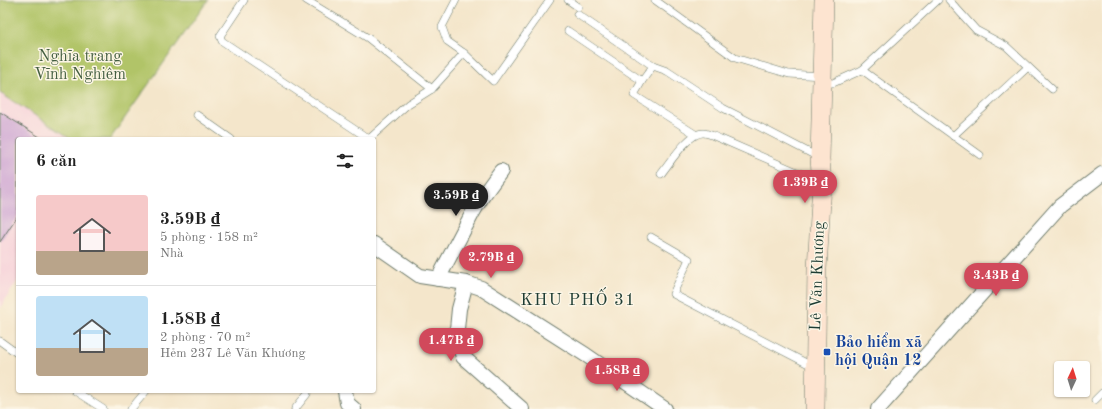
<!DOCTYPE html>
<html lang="vi">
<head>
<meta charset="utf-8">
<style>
	:root { --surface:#fff; --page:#f2f2f2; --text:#222; --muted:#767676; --line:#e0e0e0; --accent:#d1495b }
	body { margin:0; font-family:"Old Standard TT",serif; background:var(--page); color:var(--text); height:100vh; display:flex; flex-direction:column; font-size:15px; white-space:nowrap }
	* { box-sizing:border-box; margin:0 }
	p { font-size:13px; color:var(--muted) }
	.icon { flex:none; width:22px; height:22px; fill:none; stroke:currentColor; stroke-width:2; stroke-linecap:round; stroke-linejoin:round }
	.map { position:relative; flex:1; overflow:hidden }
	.sheet { position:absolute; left:16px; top:137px; width:360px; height:256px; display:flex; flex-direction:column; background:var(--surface); border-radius:4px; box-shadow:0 1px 3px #0004 }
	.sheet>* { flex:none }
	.needle { width:26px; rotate:4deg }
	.buttons { position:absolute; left:1054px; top:361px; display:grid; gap:8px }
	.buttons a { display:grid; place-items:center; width:36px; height:36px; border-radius:4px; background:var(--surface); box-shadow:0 1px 3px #0004; font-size:20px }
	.price { position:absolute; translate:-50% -34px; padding:0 9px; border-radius:14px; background:var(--accent); color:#fff; font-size:13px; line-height:26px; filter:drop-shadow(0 1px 2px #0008) }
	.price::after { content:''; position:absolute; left:50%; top:24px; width:12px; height:9px; margin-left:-6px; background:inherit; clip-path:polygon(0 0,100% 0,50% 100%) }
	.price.on { background:#222; color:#fff }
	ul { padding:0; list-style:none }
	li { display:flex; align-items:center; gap:12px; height:100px; padding:0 20px }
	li+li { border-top:1px solid var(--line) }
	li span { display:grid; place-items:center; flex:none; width:112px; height:80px; border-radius:4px; color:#555 }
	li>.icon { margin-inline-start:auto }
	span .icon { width:48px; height:48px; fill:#fffc; stroke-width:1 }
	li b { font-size:17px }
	h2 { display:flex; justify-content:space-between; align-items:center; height:48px; padding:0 20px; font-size:17px }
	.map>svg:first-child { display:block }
	.built { fill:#f6cfd9 }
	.green { fill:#b1c468; stroke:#68804e }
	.building { fill:#cda4d3 }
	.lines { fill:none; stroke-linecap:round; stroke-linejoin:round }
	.service-casing { stroke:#6a7869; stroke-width:8 }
	.minor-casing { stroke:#6a7869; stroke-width:16 }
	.secondary-casing { stroke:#6a7869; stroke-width:20 }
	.service { stroke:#fff; stroke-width:7 }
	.minor { stroke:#fff; stroke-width:14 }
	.secondary { stroke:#fde4d0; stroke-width:19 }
	.transit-dot { fill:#1a4fb4; stroke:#fcf5e5; stroke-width:1.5 }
	.labels { text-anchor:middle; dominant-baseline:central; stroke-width:3; stroke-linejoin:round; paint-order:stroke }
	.park-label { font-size:16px; fill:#445f41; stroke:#fcf5e5 }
	.street-label { font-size:16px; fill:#1f3d34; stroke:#fcf5e5 }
	.transit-label { font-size:16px; font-weight:bold; fill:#164399; stroke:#fcf5e5; text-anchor:start }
	.neighbourhood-label { font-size:17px; letter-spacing:1px; fill:#1f3d34; stroke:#fcf5e5 }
</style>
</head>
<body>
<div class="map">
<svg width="1102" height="409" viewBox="0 0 1102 409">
	<rect width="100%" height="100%" fill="#fcf5e5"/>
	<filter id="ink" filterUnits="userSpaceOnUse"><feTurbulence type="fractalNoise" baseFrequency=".025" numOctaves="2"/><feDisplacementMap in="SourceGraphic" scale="8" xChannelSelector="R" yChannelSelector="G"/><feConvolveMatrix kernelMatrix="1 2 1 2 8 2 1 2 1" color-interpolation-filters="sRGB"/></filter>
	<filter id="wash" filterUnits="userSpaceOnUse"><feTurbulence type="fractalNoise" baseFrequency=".012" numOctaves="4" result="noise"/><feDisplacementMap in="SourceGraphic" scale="16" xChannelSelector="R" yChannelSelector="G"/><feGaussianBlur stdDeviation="0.9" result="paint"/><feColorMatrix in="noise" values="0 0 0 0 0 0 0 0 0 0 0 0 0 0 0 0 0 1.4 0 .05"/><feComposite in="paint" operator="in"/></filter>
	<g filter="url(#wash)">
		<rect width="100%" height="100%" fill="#f4e6cb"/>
		<polygon class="built" points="0,93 72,139 18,139 18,280 0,308"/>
		<polygon class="green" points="0,0 208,0 110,139 72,139 0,93"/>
		<g id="blocks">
			<polygon class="building" points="0,112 43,139 18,139 18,215 0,242"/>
		</g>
	</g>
	<g filter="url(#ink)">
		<use href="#blocks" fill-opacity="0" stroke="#6a7869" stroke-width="1"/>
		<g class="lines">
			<g class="service-casing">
				<g id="service">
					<polyline points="244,0 220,36 222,41 369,139"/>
					<polyline points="306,0 368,38 432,89"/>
					<polyline points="456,0 442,27 447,41 464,53 493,81 550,0"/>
					<polyline points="568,0 578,7"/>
					<polyline points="655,0 735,58 789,74 822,76"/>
					<polyline points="949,0 976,30 1006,46 1052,89"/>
					<polyline points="577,14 653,66"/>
					<polyline points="568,31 642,81 634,95 695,134"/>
					<polyline points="862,70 980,155"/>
					<polyline points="642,81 653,66 667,71 723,108 818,157"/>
					<polyline points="822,83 833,83 862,70 938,0"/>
					<polyline points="197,115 231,139"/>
					<polyline points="953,136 1028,67"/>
					<polyline points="369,139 408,104 432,89 464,53"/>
					<path d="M 661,174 C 670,163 688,133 703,133 C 709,133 715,137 721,139 L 820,182"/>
					<polyline points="651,237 689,259 673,294 814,367"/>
					<polyline points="0,341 18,354"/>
					<polyline points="75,391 103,409"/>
					<polyline points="1095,400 1102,393"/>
					<polyline points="131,409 146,391"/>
					<polyline points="295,409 307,394"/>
				</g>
			</g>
			<g class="minor-casing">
				<g id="minor">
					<polyline points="374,244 420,276 466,283 481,288 586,355 665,409"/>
					<polyline points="438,279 472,214 482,197 501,171"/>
					<polyline points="466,283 459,309 457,329 459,344 463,357 522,409"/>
					<polyline points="345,391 347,403 354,409"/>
					<polyline points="878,409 1060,206 1102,174"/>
				</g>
			</g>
			<g class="secondary-casing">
				<polyline id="secondary" points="815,409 817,269 822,183 820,159 824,0"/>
			</g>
			<use href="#service" class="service"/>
			<use href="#minor" class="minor"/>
			<use href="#secondary" class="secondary"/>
		</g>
	</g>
	<rect class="transit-dot" x="823" y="348" width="8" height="8" rx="2"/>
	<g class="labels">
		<g class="park-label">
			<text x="80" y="57">Nghĩa trang<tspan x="80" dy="18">Vĩnh Nghiêm</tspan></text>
		</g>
		<g class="street-label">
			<text transform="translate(818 276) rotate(-88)">Lê Văn Khương</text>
		</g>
		<g class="transit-label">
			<text x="835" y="343">Bảo hiểm xã<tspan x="835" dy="18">hội Quận 12</tspan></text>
		</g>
		<g class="neighbourhood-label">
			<text x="578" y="300">KHU PHỐ 31</text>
		</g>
	</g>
</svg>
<div class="buttons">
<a><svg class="needle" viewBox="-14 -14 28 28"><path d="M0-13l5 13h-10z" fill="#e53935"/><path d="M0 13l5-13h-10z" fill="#767676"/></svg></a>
</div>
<b class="price" style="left:805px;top:204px">1.39B ₫</b>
<b class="price on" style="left:456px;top:217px">3.59B ₫</b>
<b class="price" style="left:491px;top:279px">2.79B ₫</b>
<b class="price" style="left:996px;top:297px">3.43B ₫</b>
<b class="price" style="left:451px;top:362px">1.47B ₫</b>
<b class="price" style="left:617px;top:392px">1.58B ₫</b>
<section class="sheet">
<h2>6 căn<svg class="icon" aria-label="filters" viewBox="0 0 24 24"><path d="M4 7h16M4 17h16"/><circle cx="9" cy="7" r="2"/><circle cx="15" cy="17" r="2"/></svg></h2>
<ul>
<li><span style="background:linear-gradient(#f6c9c9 70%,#b9a48a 0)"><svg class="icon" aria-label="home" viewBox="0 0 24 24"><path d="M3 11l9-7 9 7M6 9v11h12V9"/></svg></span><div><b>3.59B ₫</b><p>5 phòng · 158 m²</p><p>Nhà</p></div></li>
<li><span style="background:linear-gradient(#bfe0f5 65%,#b9a48a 0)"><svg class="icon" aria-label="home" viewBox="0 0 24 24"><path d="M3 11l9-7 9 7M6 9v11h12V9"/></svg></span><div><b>1.58B ₫</b><p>2 phòng · 70 m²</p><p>Hẻm 237 Lê Văn Khương</p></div></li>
</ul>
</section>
</div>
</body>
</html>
